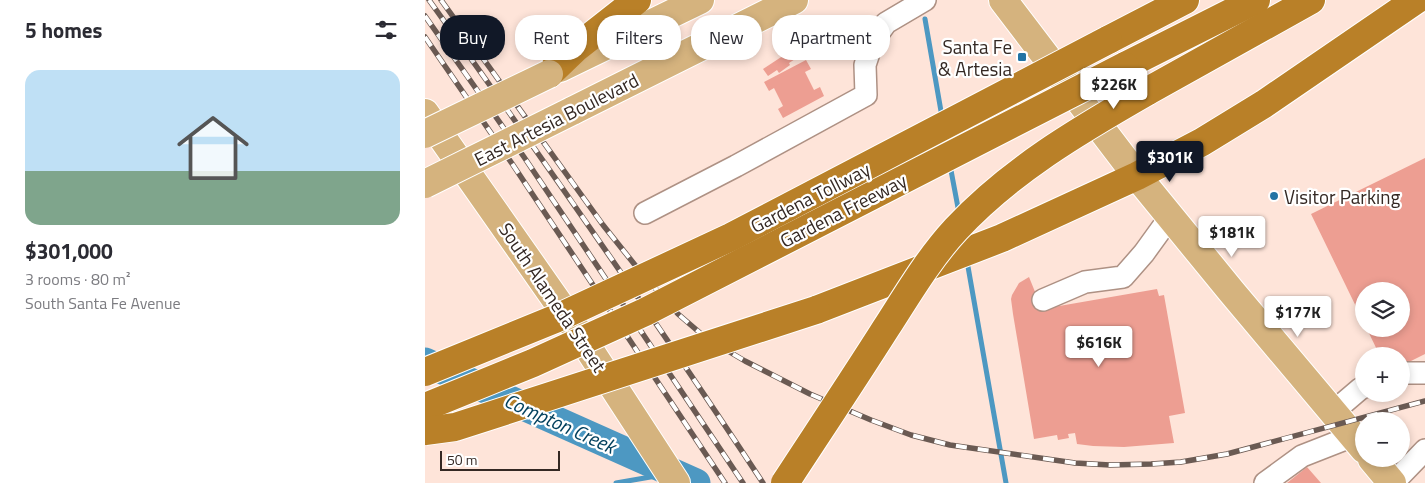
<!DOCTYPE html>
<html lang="en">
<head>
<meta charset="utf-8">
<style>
	:root { --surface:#fff; --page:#f7f7f7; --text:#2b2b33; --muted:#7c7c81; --line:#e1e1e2; --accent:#111827 }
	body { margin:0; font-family:"Titillium Web",sans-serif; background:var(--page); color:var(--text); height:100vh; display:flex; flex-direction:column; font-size:19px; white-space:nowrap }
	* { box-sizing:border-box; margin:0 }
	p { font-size:16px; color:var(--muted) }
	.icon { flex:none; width:28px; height:28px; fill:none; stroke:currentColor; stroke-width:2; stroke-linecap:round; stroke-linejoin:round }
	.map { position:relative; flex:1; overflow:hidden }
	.panel { display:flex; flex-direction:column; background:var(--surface); width:425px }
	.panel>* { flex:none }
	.guide { position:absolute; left:15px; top:15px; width:475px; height:45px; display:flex; gap:10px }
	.buttons { position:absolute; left:930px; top:282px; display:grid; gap:10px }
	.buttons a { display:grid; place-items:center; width:55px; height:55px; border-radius:50%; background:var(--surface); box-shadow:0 2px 8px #0003; font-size:25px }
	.scale { position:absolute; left:15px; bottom:12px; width:120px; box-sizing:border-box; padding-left:5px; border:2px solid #342823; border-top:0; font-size:14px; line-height:18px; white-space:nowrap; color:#342823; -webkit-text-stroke:4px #fff; paint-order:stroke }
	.price { position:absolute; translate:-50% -42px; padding:0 11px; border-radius:5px; background:#fff; color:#222; font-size:16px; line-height:32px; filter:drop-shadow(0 1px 2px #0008) }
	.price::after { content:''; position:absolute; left:50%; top:30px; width:15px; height:11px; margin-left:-8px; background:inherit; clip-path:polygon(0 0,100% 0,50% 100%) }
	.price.selected { background:var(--accent); color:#fff }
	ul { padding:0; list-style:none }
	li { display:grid; align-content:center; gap:10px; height:265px; padding:0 25px }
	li+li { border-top:1px solid var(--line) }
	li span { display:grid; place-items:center; height:155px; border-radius:15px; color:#555 }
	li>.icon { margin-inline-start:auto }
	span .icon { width:90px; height:90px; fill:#fffc; stroke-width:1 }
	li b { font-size:21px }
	h2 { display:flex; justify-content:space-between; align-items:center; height:60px; padding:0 25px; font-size:21px }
	.pill { padding:0 18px; border-radius:20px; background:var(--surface); box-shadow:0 2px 8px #0003; font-size:18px; line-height:45px }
	.pill.selected { background:var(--accent); color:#fff }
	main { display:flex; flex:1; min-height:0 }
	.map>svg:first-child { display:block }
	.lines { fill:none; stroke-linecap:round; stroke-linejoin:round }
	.stream { stroke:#4d98c2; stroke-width:5 }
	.river { stroke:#4d98c2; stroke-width:29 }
	.building { fill:#ed9e92 }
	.minor-casing { stroke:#ae9184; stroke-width:24 }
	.major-casing { stroke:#fff; stroke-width:30 }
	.highway-casing { stroke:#fff; stroke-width:30 }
	.minor { stroke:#fff; stroke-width:21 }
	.major { stroke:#d5b37e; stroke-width:28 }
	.highway { stroke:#b98028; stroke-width:28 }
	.rail-casing { stroke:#6a5a53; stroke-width:5.5 }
	.rail { stroke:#fff; stroke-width:4; stroke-dasharray:11; stroke-linecap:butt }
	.major-bridge-casing { stroke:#fff; stroke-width:30; stroke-linecap:butt }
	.highway-bridge-casing { stroke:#fff; stroke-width:30; stroke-linecap:butt }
	.major-bridge { stroke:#d5b37e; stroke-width:28 }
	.highway-bridge { stroke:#b98028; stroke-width:28 }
	.poi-dot { fill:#2273a4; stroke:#fff; stroke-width:2 }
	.labels { text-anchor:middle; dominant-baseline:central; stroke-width:4.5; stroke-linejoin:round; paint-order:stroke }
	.poi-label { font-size:19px; fill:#342823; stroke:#fff; text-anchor:end }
	.street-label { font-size:19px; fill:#342823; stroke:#fff }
	.water-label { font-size:20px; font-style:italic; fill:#003f5c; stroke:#fff }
</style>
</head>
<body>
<main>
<section class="panel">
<h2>5 homes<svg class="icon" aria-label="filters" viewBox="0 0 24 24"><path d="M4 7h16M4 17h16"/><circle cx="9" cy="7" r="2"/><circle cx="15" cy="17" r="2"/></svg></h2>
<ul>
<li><span style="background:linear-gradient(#bfe0f5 65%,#7fa58c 0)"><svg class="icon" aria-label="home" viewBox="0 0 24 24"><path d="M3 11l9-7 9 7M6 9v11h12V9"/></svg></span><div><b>$301,000</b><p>3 rooms · 80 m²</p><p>South Santa Fe Avenue</p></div></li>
</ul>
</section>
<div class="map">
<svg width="1000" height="483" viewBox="0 0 1000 483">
	<rect width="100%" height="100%" fill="#fee4d9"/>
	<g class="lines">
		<g class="stream">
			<polyline points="500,19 517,117"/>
			<polyline points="525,165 534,213"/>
			<polyline points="542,261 581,483"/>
			<polyline points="191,483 237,475"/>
		</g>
		<polyline class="river" points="0,362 271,483"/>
	</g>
	<g class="building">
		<polygon points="376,44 381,52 364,63 365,65 354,73 352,70 343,76 338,69"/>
		<polygon points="381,60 386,69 380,72 389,90 395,87 399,96 358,118 353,109 358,106 349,88 344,91 339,82"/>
		<polygon points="1000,158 1000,354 976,366 976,356 955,356 942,329 976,329 976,291 939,291 939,323 886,214"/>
		<polygon points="604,277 617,309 732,289 734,296 739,295 760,413 744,416 749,443 699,447 668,446 652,444 650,433 643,434 644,438 633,440 632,435 609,439 588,314 586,299 587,295 594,283"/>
		<polygon points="882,467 896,483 862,483"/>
	</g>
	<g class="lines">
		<g class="minor-casing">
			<g id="minor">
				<polyline points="220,213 311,166 441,95 440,65 448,41 461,23 500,0"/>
				<polyline points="618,300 660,282 698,277 719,253 745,217"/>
				<polyline points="976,374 981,373 1000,373"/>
				<polyline points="908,412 935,389 939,387"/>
				<polyline points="840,483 877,456 928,436"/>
				<polyline points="968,483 1000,450"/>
			</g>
		</g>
		<g class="major-casing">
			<g id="major">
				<polyline points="578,0 712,176 806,291 939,449"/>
				<polyline points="135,68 275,0"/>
				<polyline points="147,111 369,0"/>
				<polyline points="0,113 143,317 251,483"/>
				<polyline points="947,459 967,483"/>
			</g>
		</g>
		<g class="highway-casing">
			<g id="highway">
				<polyline points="683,40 760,0"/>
				<polyline points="700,66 831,0"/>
				<polyline points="124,74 151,48 212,0"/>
				<polyline points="721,92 886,0"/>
				<polyline points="391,310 577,238 712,176 777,142 839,104 991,0"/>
			</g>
		</g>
		<use href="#minor" class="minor"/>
		<use href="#major" class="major"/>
		<use href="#highway" class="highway"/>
		<g class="rail-casing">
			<g id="rail">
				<path d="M 4,0 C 118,159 230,319 338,483"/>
				<polyline points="16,0 178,225 214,270 253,314 281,338 320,361 385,394 446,420 486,435 525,445 650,463 685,465 726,464 756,462 802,454 1000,401"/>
				<polyline points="0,16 99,157 318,483"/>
				<polyline points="0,37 88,165 300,483"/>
			</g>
		</g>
		<use href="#rail" class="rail"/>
		<g class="major-bridge-casing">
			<g id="major-bridge">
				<polyline points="0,134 124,74"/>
				<polyline points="0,184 147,111"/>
			</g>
		</g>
		<g class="highway-bridge-casing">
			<g id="highway-bridge">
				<polyline points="0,372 130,319 306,237 683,40"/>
				<polyline points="0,407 108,363 220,312 700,66"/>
				<polyline points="0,431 30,427 391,310"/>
				<path d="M 360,483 C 394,431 428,380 461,328 C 483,294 504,258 531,229 C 585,171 653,131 721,92"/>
			</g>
		</g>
		<use href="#major-bridge" class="major-bridge"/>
		<use href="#highway-bridge" class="highway-bridge"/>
	</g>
	<g class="poi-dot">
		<rect x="592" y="52" width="10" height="10" rx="2.5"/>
		<circle cx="849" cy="196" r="5"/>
	</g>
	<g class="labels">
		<g class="poi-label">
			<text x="587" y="46">Santa Fe<tspan x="587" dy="22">&amp; Artesia</tspan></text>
			<text x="859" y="196" text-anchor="start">Visitor Parking</text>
		</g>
		<g class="street-label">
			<text transform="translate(131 119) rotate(-27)">East Artesia Boulevard</text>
			<text transform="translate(385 197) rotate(-27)">Gardena Tollway</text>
			<text transform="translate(418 210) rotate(-27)">Gardena Freeway</text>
			<text transform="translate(128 297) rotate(56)">South Alameda Street</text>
		</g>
		<g class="water-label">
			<text transform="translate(135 423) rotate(24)">Compton Creek</text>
		</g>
	</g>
</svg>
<div class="buttons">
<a><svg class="icon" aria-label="layers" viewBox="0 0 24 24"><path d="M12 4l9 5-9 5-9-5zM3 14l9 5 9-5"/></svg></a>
<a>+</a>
<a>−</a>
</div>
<div class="scale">50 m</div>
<b class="price" style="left:689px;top:110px">$226K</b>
<b class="price selected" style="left:745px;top:183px">$301K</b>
<b class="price" style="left:807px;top:258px">$181K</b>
<b class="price" style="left:873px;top:338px">$177K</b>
<b class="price" style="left:674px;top:368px">$616K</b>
<div class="guide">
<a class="pill selected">Buy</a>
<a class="pill">Rent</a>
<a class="pill">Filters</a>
<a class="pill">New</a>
<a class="pill">Apartment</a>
</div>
</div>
</main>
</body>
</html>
